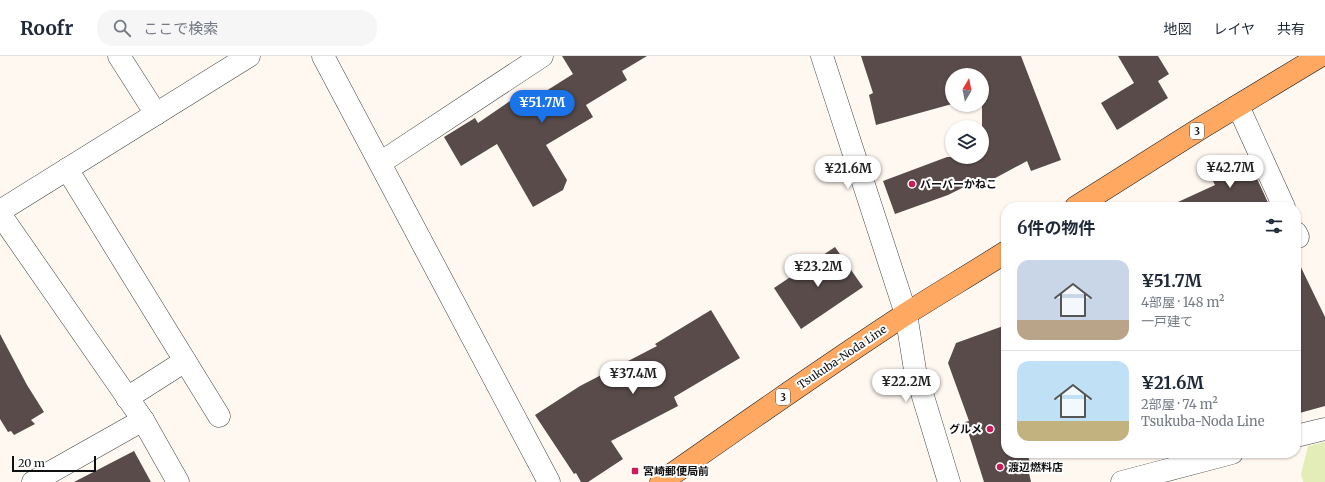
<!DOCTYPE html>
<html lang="ja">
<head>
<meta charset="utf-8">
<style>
	:root { --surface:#fff; --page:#f6f6f7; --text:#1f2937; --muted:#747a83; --line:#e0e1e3; --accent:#1a73e8 }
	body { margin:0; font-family:Merriweather,"Noto Sans JP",serif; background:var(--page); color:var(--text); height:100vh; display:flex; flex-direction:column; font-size:15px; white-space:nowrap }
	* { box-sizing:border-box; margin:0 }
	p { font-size:13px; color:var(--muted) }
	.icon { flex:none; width:22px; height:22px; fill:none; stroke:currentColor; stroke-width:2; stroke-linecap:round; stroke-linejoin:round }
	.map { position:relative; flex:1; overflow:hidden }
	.panel { position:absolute; left:1001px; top:146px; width:300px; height:256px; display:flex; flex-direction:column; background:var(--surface); border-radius:16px; box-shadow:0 1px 3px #0004 }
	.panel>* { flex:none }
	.needle { width:26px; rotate:10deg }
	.controls { position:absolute; left:945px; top:12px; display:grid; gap:8px }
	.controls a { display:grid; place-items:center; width:44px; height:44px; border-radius:50%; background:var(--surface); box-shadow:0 1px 3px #0004; font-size:20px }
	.scale { position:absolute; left:12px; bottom:10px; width:84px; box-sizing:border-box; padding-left:4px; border:2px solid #0f0f0f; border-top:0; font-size:11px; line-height:14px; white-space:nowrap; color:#0f0f0f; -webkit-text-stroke:3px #fff; paint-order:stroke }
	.price { position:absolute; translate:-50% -34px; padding:0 9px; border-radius:14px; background:#fff; color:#222; font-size:13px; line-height:26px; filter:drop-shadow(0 1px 2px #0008) }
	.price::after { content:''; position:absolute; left:50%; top:24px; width:12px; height:9px; margin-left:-6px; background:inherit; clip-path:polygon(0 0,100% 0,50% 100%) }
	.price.selected { background:var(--accent); color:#fff }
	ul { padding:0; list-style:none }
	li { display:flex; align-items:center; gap:12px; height:100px; padding:0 16px }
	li+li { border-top:1px solid var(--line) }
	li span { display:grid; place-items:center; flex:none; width:112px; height:80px; border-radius:12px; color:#555 }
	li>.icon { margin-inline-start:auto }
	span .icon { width:48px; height:48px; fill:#fffc; stroke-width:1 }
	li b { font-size:17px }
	h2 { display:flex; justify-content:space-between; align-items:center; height:48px; padding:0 16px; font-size:17px }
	header { display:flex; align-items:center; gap:24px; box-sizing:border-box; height:56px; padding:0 20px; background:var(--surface); border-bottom:1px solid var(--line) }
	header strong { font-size:19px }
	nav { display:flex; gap:22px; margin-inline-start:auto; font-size:14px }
	.search { width:280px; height:36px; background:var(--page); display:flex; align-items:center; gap:10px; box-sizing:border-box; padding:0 14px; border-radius:16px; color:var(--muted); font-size:15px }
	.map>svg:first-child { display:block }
	.green { fill:#e3edb7 }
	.building { fill:#584b4a }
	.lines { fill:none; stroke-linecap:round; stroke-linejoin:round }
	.minor-casing { stroke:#424242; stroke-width:23 }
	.major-casing { stroke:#202020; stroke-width:23 }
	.minor { stroke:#fff; stroke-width:22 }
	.major { stroke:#ffa861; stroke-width:22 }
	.poi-dot { fill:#ca1c59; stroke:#fff; stroke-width:1.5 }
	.labels { text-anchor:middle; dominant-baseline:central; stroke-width:4; stroke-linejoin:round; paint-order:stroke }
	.shield { fill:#fff; stroke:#575757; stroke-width:1 }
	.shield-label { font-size:10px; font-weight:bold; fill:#0f0f0f }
	.poi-label { font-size:11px; font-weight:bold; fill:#0f0f0f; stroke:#fff; text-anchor:start }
	.street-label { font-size:11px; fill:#0f0f0f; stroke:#fff }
</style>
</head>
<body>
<header>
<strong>Roofr</strong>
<div class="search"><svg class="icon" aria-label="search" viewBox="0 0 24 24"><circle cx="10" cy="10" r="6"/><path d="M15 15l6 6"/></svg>ここで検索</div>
<nav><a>地図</a><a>レイヤ</a><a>共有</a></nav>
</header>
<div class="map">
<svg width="1325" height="426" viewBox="0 0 1325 426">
	<rect width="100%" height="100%" fill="#fff8f1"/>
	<polygon class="green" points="1325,386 1325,426 1303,426 1301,418 1308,390"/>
	<g class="building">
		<polygon points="562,0 647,0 622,15 627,24 586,49 593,61 546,89 567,124 563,134 533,151 497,88 461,110 444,81 475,62 478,67 510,45 516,54 573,18"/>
		<polygon points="861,0 1021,0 1061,104 1031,115 1027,105 975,133 972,127 948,139 895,158 883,125 947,101 982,101 982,19 952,19 952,48 876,69 869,39 873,37"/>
		<polygon points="1118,0 1158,0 1169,18 1158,25 1168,42 1117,74 1101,47 1134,27"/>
		<polygon points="1240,102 1242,105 1248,103 1270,151 1167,151 1215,129 1209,117"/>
		<polygon points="835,191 863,231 801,273 774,232"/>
		<polygon points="1296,201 1325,261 1325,350 1296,358"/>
		<polygon points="711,254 740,302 674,341 678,350 611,385 623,403 588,426 581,426 576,417 574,418 535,359 580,330 657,290 655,288"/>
		<polygon points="1006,269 1006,397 1027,397 1033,416 1029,417 1031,426 984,426 965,366 969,365 948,307 956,287"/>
		<polygon points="0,278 27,329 44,356 31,364 35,368 14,379 11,375 8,376 0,363"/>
		<polygon points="134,395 151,426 74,426"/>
	</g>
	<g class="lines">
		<g class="minor-casing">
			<g id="minor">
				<polyline points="119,0 156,58"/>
				<polyline points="323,0 549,426"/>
				<polyline points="822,0 906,258 915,314 949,426"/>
				<polyline points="1238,50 1284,151"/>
				<polyline points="380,107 542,0"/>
				<polyline points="67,113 219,360"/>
				<polyline points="0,155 249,0"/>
				<polyline points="0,158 143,364 178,426"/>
				<polyline points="1296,177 1298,181"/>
				<polyline points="127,342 185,305"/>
				<polyline points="1296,380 1325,373"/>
				<polyline points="33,426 143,364"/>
				<polyline points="1122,426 1232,397"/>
			</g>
		</g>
		<g class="major-casing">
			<g id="major">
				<polyline points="1076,151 1201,72 1320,0"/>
				<path d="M 661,426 C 742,369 823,312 906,258 C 939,237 973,217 1006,196"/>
			</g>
		</g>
		<use href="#minor" class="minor"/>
		<use href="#major" class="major"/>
	</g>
	<g class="poi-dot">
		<circle cx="912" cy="128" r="4"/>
		<circle cx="990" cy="373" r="4"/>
		<circle cx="1000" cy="411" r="4"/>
		<rect x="631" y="411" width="8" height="8" rx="2"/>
	</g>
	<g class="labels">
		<g class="shield">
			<rect x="1190" y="67" width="14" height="16" rx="3"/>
			<rect x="776" y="333" width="14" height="16" rx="3"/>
		</g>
		<g class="shield-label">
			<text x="1197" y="75">3</text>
			<text x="783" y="341">3</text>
		</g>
		<g class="poi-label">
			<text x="920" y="128">バーバーかねこ</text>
			<text x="982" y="373" text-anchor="end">グルメ</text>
			<text x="1008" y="411">渡辺燃料店</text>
			<text x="643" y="415">宮崎郵便局前</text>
		</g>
		<g class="street-label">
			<text transform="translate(842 301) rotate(-34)">Tsukuba-Noda Line</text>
		</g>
	</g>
</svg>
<div class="controls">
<a><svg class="needle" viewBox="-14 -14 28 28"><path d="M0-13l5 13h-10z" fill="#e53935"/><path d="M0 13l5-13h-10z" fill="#747a83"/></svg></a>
<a><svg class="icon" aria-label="layers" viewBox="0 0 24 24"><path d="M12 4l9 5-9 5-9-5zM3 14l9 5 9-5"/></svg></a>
</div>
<div class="scale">20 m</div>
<b class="price selected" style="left:542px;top:68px">¥51.7M</b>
<b class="price" style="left:1230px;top:133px">¥42.7M</b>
<b class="price" style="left:848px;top:134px">¥21.6M</b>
<b class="price" style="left:818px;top:232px">¥23.2M</b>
<b class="price" style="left:633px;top:339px">¥37.4M</b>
<b class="price" style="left:906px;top:347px">¥22.2M</b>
<section class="panel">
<h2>6件の物件<svg class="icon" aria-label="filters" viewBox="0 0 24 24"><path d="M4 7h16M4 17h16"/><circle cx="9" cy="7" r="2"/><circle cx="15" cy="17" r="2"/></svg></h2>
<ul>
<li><span style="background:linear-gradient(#c9d6e8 75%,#b9a48a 0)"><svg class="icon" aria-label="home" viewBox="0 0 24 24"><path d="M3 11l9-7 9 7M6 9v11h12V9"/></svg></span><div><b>¥51.7M</b><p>4部屋 · 148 m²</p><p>一戸建て</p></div></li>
<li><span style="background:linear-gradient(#bfe0f5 75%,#c2b280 0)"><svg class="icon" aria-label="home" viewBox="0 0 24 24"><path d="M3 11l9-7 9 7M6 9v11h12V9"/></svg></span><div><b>¥21.6M</b><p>2部屋 · 74 m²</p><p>Tsukuba-Noda Line</p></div></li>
</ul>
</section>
</div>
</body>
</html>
